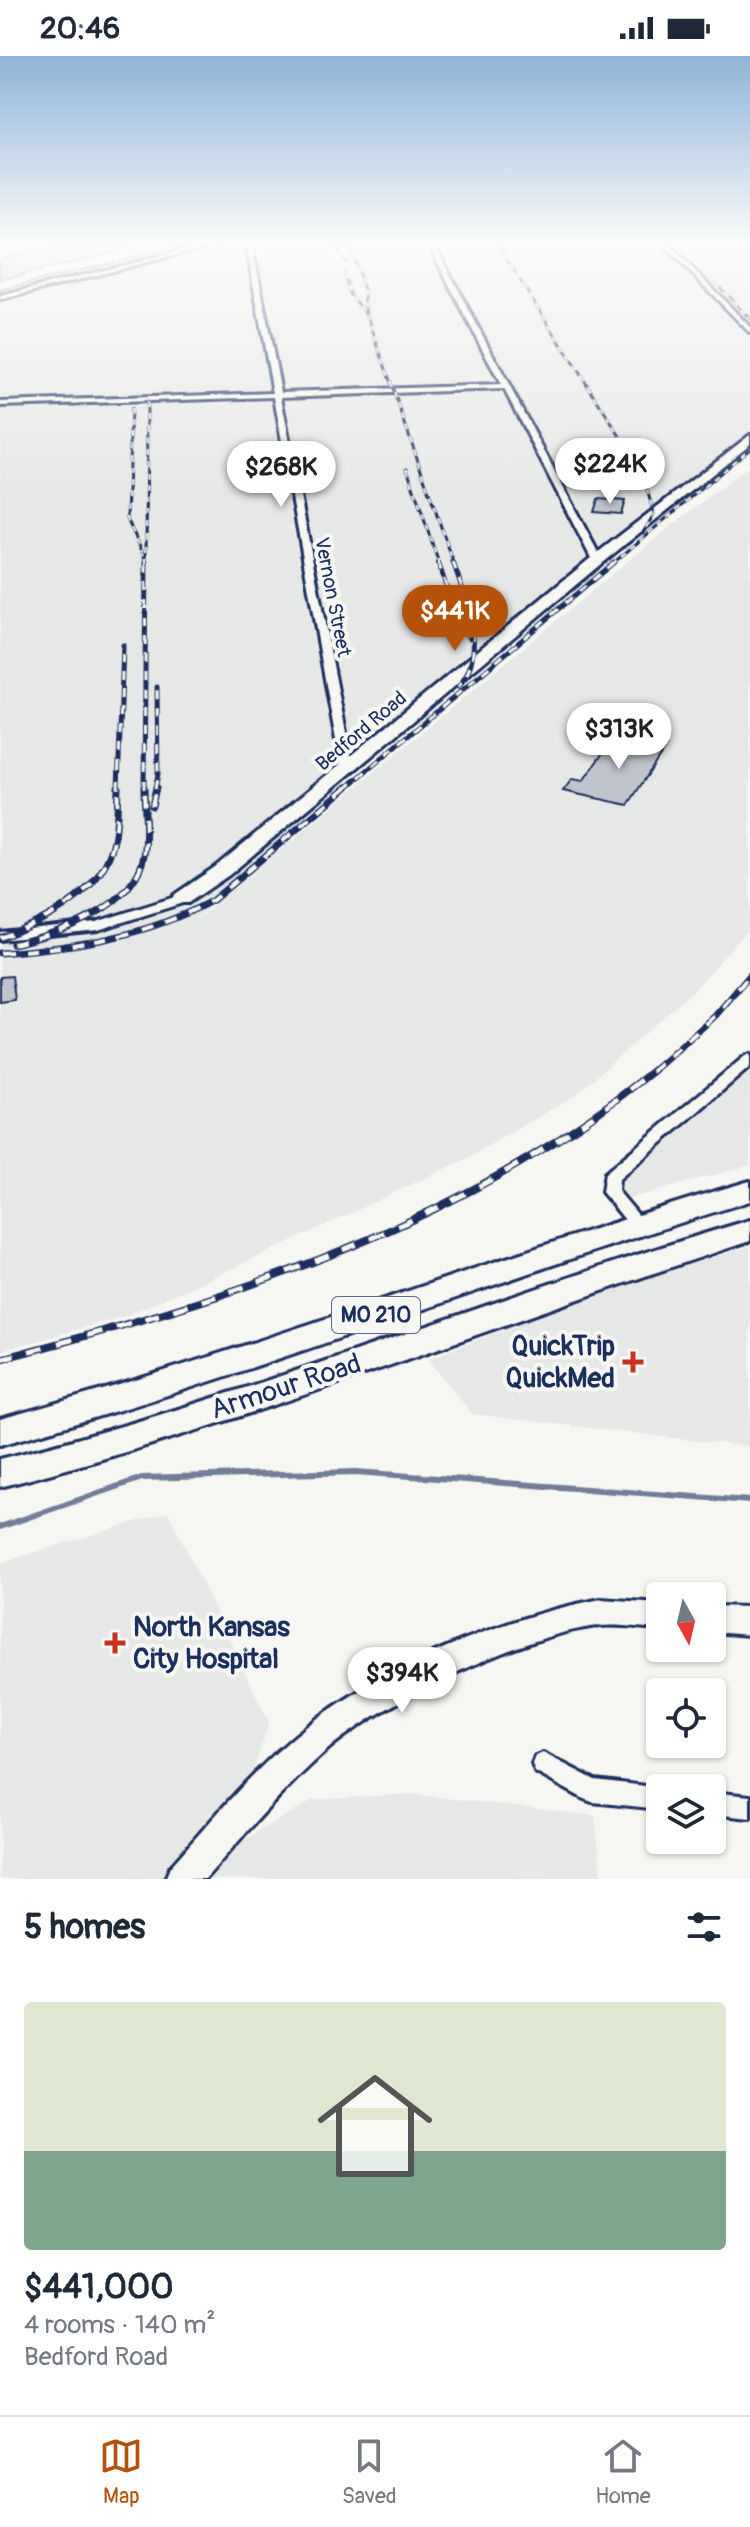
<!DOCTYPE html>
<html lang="en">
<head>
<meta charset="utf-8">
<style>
	:root { --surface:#fff; --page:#f6f6f7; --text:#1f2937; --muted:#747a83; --line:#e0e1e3; --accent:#b45309 }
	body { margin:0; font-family:Pangolin,sans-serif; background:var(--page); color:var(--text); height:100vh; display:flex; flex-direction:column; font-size:30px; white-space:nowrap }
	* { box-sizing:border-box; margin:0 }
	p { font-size:26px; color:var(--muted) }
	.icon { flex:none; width:44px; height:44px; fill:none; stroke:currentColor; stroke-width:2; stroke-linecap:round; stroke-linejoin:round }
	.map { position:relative; height:1823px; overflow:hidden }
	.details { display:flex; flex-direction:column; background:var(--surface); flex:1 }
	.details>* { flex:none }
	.needle { width:52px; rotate:172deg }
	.buttons { position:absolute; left:646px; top:1526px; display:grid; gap:16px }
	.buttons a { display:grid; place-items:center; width:80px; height:80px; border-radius:8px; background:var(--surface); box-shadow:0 2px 6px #0004; font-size:40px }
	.price { position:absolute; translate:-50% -68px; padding:0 18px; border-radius:28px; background:#fff; color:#222; font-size:26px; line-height:52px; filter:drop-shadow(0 2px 4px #0008) }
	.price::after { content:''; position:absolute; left:50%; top:48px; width:24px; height:18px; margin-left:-12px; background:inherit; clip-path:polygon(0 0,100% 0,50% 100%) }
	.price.current { background:var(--accent); color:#fff }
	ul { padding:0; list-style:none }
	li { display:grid; align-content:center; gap:16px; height:424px; padding:0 24px }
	li span { display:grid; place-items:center; height:248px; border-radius:8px; color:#555 }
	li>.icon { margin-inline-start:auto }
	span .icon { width:144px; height:144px; fill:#fffc; stroke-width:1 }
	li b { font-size:34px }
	h2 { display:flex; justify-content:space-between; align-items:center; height:96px; padding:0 24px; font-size:34px }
	.status { display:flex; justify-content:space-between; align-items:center; height:56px; padding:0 40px; background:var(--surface); direction:ltr }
	.status svg { height:22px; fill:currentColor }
	.tab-bar { display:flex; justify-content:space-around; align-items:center; height:112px; border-top:2px solid var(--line); background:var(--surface); font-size:22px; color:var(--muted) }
	.tab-bar a { display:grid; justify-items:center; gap:4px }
	.tab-bar .current { color:var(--accent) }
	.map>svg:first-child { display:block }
	.built { fill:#e6e7e7 }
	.green { fill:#d6d9dd; stroke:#78849e; stroke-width:2 }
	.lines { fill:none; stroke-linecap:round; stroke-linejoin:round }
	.stream { stroke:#717e99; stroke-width:6 }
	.building { fill:#c0c4cd; stroke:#1b2f5e; stroke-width:2 }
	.street-casing { stroke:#1b2f5e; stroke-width:6 }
	.secondary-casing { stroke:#1b2f5e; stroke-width:6 }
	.highway-casing { stroke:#1b2f5e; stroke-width:6 }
	.street { fill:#f6f6f2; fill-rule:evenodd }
	.secondary { fill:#f6f6f2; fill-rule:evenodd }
	.highway { fill:#f6f6f2; fill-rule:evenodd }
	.rail-far3-casing { stroke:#1b2f5e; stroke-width:3 }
	.rail-far2-casing { stroke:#1b2f5e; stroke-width:5 }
	.rail-far1-casing { stroke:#1b2f5e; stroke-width:7 }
	.rail-casing { stroke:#1b2f5e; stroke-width:8 }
	.rail-far3 { stroke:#f6f6f2; stroke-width:2; stroke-dasharray:6; stroke-linecap:butt }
	.rail-far2 { stroke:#f6f6f2; stroke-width:3; stroke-dasharray:9; stroke-linecap:butt }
	.rail-far1 { stroke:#f6f6f2; stroke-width:4; stroke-dasharray:12; stroke-linecap:butt }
	.rail { stroke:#f6f6f2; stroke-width:5; stroke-dasharray:15; stroke-linecap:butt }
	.poi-dot { fill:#c8321e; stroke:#f6f6f2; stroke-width:3 }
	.labels { text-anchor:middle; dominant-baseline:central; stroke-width:8; stroke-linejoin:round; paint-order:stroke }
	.far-street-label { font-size:20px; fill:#1b2f5e; stroke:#f6f6f2 }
	.shield { fill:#f6f6f2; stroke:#5d6b8a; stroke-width:2 }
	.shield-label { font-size:22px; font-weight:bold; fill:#1b2f5e }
	.near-poi-label { font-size:28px; font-weight:bold; fill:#1b2f5e; stroke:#f6f6f2; text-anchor:end }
	.near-street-label { font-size:28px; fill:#1b2f5e; stroke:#f6f6f2 }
</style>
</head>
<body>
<div class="status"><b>20:46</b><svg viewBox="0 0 49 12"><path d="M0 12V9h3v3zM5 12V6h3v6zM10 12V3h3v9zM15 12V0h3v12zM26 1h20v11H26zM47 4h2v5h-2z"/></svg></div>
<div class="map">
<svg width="750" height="1823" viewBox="0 0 750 1823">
	<rect width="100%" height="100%" fill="#f6f6f2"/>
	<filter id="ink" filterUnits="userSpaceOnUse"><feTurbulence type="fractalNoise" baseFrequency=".0125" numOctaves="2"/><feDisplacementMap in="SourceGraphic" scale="16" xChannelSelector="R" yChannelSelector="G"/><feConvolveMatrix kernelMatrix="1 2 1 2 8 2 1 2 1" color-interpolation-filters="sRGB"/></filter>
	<g filter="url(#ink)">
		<g class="built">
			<polygon points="224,188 750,188 750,383 473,608 185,873 645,491 750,409 750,871 696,932 574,1040 466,1103 238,1210 125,1260 0,1295 0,243"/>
			<polygon points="750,1011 750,1109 621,1145 617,1138 621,1125 699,1059"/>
			<polygon points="750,1190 750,1391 472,1358 428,1303 601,1235"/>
			<polygon points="168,1456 269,1666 228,1793 313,1744 411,1738 595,1760 602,1823 0,1823 0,1507"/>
		</g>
		<g class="green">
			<polygon points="55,188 149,188 0,224 0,203"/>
			<polygon points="187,188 212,188 0,241 0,234"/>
		</g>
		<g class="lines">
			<polyline class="stream" points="0,1471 142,1422 356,1416 750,1445"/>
		</g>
		<g class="building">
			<polygon points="598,443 625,445 621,458 594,456"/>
			<polygon points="615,680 666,691 628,749 563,735 572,723 583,725"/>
			<polygon points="12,920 15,944 0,946 0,921"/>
		</g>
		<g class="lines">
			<g class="street-casing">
				<g id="street">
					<polygon points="209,188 218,188 0,244 0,240"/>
					<polygon points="246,188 252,188 281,336 501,329 428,188 434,188 602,504 597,507 592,504 504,333 281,341 353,712 347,716 341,712 274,341 0,350 0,346 273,337"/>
					<polygon points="663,188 669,188 750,271 750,277"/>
					<polygon points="181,839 186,840 188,843 186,846 98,874 0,884 0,876 96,866"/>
					<polygon points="750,998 750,1011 619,1123 618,1135 645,1167 643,1171 631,1171 602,1136 605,1117 745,1000"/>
					<polygon points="543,1697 595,1724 663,1732 660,1732 660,1753 592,1746 584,1743 535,1716 532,1708 535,1700"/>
					<polygon points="712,1736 750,1740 750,1762 712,1758"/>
				</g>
			</g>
			<g class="secondary-casing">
				<g id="secondary">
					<polygon points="750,379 750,388 602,507 229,819 188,847 174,847 172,843 174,839 215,811 592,501"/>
					<path d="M 601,1543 L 660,1547 L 660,1573 C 641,1572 619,1568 599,1570 C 526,1577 382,1646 326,1695 C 282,1734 244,1779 205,1823 L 165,1823 L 170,1811 C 213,1763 255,1711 306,1671 C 385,1610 504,1561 601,1543 Z"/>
					<polygon points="712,1550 750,1551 750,1579 712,1576"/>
				</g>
			</g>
			<g class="highway-casing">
				<g id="highway">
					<path d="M 750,1125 L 750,1145 C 498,1222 254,1319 0,1389 L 0,1363 C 254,1295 498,1198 750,1125 Z"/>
					<path d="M 750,1164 L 750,1185 C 500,1266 255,1366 0,1431 L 0,1403 C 255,1340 498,1238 750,1164 Z"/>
				</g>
			</g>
			<use href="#street" class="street"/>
			<use href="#secondary" class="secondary"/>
			<use href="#highway" class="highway"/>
			<g class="rail-far3-casing">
				<g id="rail-far3">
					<polyline points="334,188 346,206"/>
					<polyline points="349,188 364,233 365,253 454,508"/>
					<polyline points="497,188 641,413 654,458 643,477"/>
					<polyline points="344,218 350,238 366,258"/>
					<polyline points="716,227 750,263"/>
					<polyline points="131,353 127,463 145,501"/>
					<polyline points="407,412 439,508"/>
					<polyline points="146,508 147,346"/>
					<polyline points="612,508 750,392"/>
				</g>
			</g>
			<g class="rail-far2-casing">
				<g id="rail-far2">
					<polyline points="438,506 454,553 470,582"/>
					<path d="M 453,506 C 466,544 489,597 458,631"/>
					<polyline points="118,733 123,589"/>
					<polyline points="144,733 146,506"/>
					<polyline points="155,733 158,718 157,631"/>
					<polyline points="345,733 614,506"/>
				</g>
			</g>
			<g class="rail-far1-casing">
				<g id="rail-far1">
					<polyline points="152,750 156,731"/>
					<path d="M 0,882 C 42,866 98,840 112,792 C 118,773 117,751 118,731"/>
					<path d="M 13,888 C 58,878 135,852 144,799 C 148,778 144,753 144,731"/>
					<path d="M 0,897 C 76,891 146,881 213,844 L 347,731"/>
					<polyline points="652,1016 715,960 750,919"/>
				</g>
			</g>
			<g class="rail-casing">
				<path id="rail" d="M 0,1303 C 233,1242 465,1169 654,1014"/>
			</g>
			<use href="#rail-far3" class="rail-far3"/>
			<use href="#rail-far2" class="rail-far2"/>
			<use href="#rail-far1" class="rail-far1"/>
			<use href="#rail" class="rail"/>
		</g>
	</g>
	<linearGradient id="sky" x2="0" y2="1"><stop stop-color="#8fb3d8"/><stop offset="0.42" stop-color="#fbfbf9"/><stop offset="1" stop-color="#fbfbf9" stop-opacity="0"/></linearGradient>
	<rect width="750" height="443" fill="url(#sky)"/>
	<g class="poi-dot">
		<path d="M629 1294h8v8h8v8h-8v8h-8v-8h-8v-8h8z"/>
		<path d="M111 1575h8v8h8v8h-8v8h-8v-8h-8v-8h8z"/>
	</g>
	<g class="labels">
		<g class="far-street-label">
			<text transform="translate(333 541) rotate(79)">Vernon Street</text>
			<text transform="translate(361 675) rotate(-40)">Bedford Road</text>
		</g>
		<rect class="shield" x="332" y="1241" width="88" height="36" rx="6"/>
		<g class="shield-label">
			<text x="376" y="1259">MO 210</text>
		</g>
		<g class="near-poi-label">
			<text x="615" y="1290">QuickTrip<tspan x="615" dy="32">QuickMed</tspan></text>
			<text x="133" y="1571" text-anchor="start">North Kansas<tspan x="133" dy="32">City Hospital</tspan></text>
		</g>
		<g class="near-street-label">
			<text transform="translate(286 1331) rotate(-18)">Armour Road</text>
		</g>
	</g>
</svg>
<div class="buttons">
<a><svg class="needle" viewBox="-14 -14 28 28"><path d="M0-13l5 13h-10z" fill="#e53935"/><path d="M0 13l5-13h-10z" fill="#747a83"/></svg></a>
<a><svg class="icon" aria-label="locate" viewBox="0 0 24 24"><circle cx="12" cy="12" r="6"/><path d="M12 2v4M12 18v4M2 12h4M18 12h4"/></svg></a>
<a><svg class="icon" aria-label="layers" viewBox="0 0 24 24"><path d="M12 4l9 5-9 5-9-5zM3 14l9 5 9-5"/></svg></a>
</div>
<b class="price" style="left:610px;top:450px">$224K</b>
<b class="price" style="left:281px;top:453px">$268K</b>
<b class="price current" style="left:455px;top:597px">$441K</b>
<b class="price" style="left:619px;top:715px">$313K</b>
<b class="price" style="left:402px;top:1659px">$394K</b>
</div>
<section class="details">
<h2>5 homes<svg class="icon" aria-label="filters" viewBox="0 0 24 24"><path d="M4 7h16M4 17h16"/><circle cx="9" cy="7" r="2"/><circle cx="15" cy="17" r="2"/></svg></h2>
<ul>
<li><span style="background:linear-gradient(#dfe7d0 60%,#7fa58c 0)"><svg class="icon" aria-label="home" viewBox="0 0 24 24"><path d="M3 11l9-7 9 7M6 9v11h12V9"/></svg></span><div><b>$441,000</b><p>4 rooms · 140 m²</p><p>Bedford Road</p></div></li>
</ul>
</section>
<nav class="tab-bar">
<a class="current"><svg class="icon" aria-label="map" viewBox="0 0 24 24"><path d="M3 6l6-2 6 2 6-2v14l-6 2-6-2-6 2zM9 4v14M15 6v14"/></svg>Map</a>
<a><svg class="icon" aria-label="saved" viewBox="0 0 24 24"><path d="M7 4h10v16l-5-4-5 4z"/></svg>Saved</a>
<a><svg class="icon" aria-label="home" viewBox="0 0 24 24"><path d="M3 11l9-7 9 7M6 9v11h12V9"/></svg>Home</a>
</nav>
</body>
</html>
